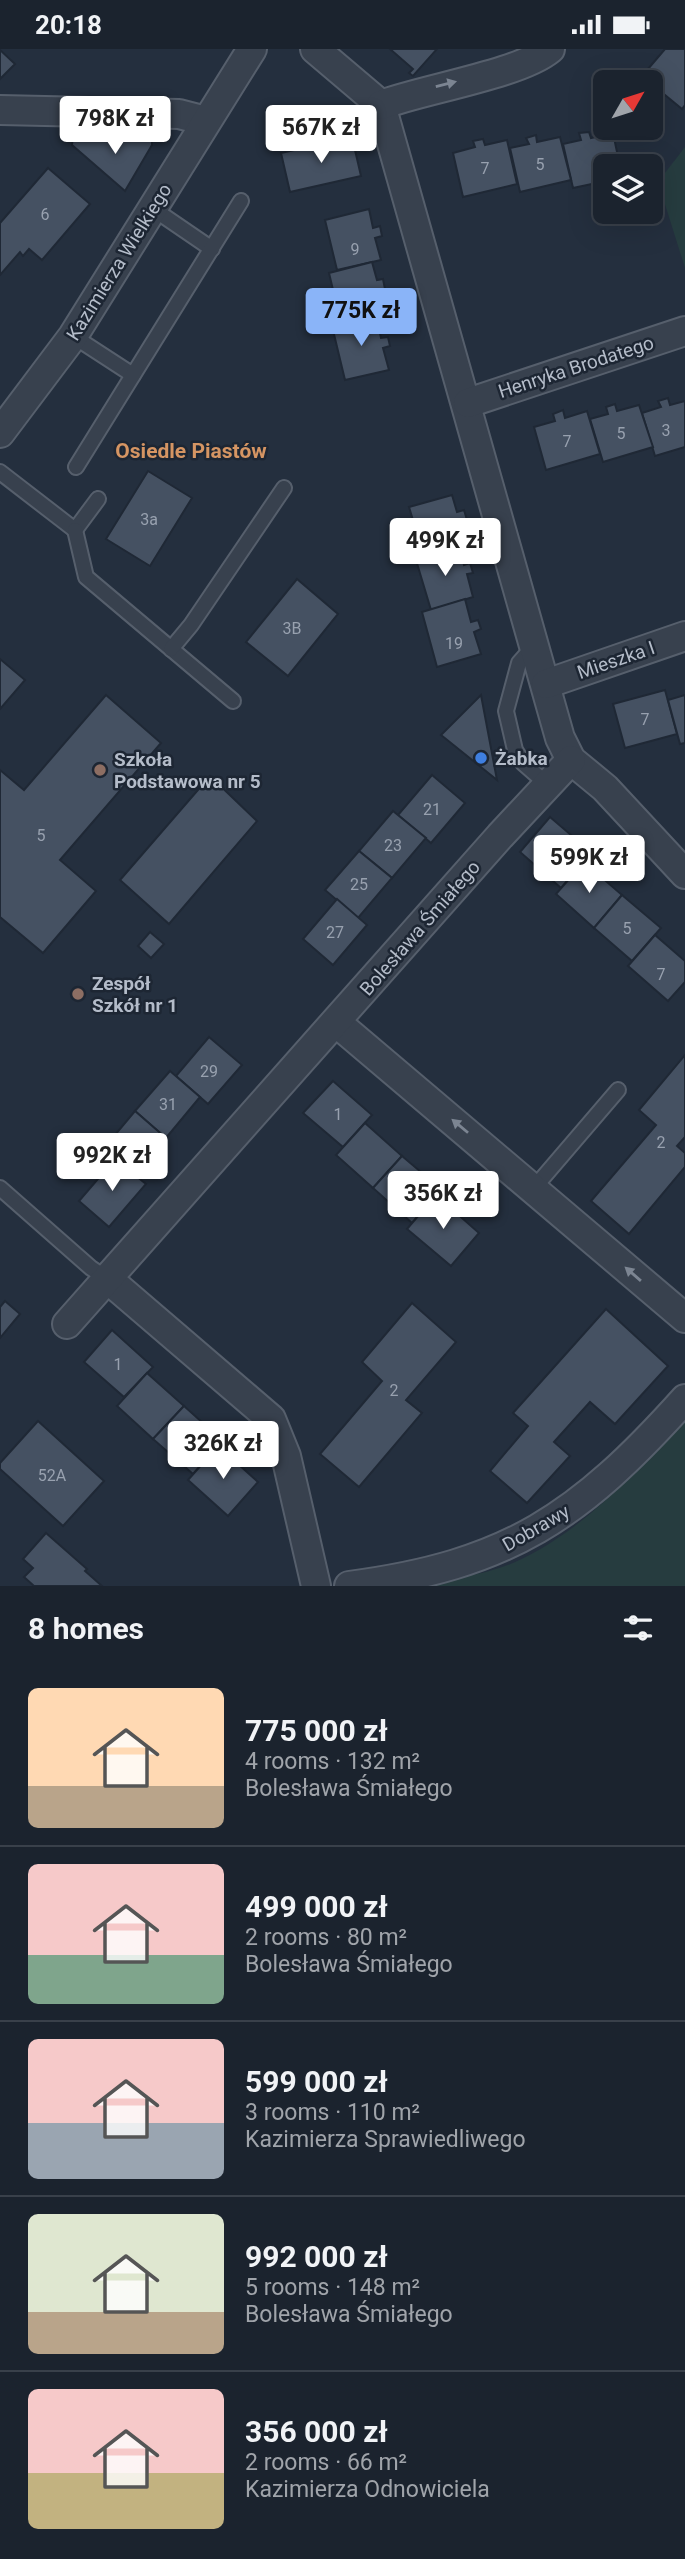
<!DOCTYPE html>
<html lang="en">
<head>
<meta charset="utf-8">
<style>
	:root { --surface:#1b232e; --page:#242b36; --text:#f1f3f6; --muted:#a0a4aa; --line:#39404a; --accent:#8ab4f8 }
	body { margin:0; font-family:Roboto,sans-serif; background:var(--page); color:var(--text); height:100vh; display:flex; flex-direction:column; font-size:26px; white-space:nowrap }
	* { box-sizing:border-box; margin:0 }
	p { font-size:23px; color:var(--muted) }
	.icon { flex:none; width:38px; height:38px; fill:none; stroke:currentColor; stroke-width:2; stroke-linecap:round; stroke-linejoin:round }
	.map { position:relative; height:1537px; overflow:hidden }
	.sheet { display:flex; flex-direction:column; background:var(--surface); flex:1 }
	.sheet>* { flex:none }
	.needle { width:46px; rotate:51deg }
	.fabs { position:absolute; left:593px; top:21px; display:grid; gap:14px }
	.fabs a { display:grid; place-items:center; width:70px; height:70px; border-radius:10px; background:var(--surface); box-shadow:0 7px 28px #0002,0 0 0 2px var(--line); font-size:35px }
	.price { position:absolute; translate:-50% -60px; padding:0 16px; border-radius:7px; background:#fff; color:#222; font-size:23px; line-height:46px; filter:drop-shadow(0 2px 4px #0008) }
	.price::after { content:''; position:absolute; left:50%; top:42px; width:21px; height:16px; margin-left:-10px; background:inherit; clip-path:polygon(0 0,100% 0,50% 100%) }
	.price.selected { background:var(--accent); color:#111 }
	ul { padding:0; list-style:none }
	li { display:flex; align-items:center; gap:21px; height:175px; padding:0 28px }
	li+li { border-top:2px solid var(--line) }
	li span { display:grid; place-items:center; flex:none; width:196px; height:140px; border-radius:10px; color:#555 }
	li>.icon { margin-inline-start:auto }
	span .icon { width:84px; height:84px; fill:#fffc; stroke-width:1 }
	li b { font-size:30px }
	h2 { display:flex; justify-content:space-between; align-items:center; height:84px; padding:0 28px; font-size:30px }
	.status { display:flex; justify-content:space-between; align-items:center; height:49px; padding:0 35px; background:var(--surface); direction:ltr }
	.status svg { height:19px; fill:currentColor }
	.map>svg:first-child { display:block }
	.green { fill:#263c3f }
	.building { fill:#455162; stroke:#1f2835; stroke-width:2 }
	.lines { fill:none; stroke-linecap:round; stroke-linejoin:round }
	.lane-casing { stroke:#565f6c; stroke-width:18 }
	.street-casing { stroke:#565f6c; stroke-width:32 }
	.lane { stroke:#38414e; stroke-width:14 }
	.street { stroke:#38414e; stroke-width:28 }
	.oneway { fill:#7c8592 }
	.shop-dot { fill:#3f7fe0; stroke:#1d2633; stroke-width:2.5 }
	.education-dot { fill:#8d6e63; stroke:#1d2633; stroke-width:2.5 }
	.labels { text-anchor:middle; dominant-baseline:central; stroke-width:5; stroke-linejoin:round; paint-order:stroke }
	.number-label { font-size:16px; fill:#98a1af }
	.street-label { font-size:19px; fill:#b4bcc9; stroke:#1d2633 }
	.poi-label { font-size:19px; font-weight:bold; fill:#b4bcc9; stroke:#1d2633; text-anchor:start }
	.neighbourhood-label { font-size:21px; font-weight:bold; fill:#d59563; stroke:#1d2633 }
</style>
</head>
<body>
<div class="status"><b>20:18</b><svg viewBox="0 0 49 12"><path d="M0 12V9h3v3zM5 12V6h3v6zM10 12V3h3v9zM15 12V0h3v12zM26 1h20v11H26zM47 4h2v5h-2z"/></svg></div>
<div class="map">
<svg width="685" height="1537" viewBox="0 0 685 1537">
	<rect width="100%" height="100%" fill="#242f3e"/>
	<g class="green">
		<polygon points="685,98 685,219 658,133"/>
		<path d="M 685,1369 L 685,1537 L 418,1537 C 448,1530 484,1526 513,1514 C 583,1483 635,1424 685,1369 Z"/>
	</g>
	<g class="building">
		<polygon points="390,0 437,0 413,27 409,24 413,20"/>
		<polygon points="665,0 685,0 685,56 682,60 642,27"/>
		<polygon points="0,1 15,15 0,30"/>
		<polygon points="589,83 591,89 613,84 620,117 606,117 606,132 573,139 563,95 581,91 579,84"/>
		<polygon points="536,86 537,93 560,88 571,131 520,143 510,99 529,95 526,89"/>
		<polygon points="73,87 109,88 109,91 152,89 152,96 125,142 72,96"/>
		<polygon points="352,88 361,127 290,143 281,104"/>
		<polygon points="483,90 485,96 507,91 517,135 463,148 453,104 475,98 473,92"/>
		<polygon points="48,119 90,155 42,211 29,200 23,207 20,203 0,226 0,174"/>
		<polygon points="369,160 373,179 380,177 382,187 375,189 381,211 337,221 325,171"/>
		<polygon points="372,213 377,231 383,230 385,240 379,241 384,264 341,275 329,224"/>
		<polygon points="376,266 381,289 388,288 390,297 383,299 389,321 345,331 332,277"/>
		<polygon points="668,349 670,356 685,352 685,398 655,407 642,364 661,358 658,352"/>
		<polygon points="615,355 617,362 639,356 653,398 603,413 590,370 608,365 606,358"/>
		<polygon points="563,361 565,369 587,362 600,405 546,421 534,378 555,372 553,365"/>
		<polygon points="148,422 192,449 150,517 106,490"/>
		<polygon points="452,446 457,463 464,461 467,471 460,473 467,495 424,508 409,458"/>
		<polygon points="459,498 464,516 470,514 473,524 467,525 473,548 431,561 416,511"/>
		<polygon points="297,530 338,565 288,627 246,593"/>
		<polygon points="465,550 471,573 478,571 481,580 474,583 481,605 437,618 422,563"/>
		<polygon points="0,610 25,631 0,660"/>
		<polygon points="665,641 677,685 625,699 613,655"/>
		<polygon points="106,646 161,694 60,811 96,842 43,904 0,868 0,721 24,741"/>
		<polygon points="481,646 497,731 441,686"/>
		<polygon points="685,646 685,694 680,695 668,651"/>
		<polygon points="432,726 465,754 431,794 398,766"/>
		<polygon points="210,727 257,772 169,875 120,831"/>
		<polygon points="393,762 426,789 392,829 359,802"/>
		<polygon points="550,768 592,804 561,839 520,803"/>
		<polygon points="359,802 392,829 358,869 325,841"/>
		<polygon points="584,813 622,846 594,879 556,845"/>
		<polygon points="622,846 661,879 632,912 594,879"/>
		<polygon points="337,850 367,876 333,916 303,890"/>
		<polygon points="150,883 164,895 151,909 138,897"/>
		<polygon points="655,886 685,912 685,933 668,952 628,917"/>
		<polygon points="209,988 242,1016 208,1055 176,1027"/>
		<polygon points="685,1006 685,1088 677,1097 685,1104 685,1118 629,1185 591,1152 656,1076 639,1061"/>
		<polygon points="170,1022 200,1048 166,1089 135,1062"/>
		<polygon points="333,1032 372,1066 343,1098 303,1064"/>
		<polygon points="135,1062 166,1089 134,1126 104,1099"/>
		<polygon points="365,1074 402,1107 373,1139 336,1106"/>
		<polygon points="402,1107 441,1140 412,1174 373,1139"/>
		<polygon points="115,1110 146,1135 109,1178 79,1152"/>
		<polygon points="436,1146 479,1184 451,1217 407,1180"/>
		<polygon points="5,1252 20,1265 0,1289 0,1258"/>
		<polygon points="412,1254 456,1293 406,1351 422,1364 359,1438 320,1405 382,1332 362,1313"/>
		<polygon points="606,1260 668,1317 615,1375 590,1353 554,1393 570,1407 527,1454 490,1422 528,1377 513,1364"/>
		<polygon points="112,1281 153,1318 124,1348 84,1313"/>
		<polygon points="147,1324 184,1357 153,1390 117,1357"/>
		<polygon points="184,1357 223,1392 193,1425 153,1390"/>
		<polygon points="38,1372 104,1432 63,1477 0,1420 0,1414"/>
		<polygon points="218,1397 258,1433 228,1467 188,1431"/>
		<polygon points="46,1484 87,1520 85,1522 102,1537 34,1537 24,1528 33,1519 23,1510"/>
	</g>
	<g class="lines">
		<g class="lane-casing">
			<g id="lane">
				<polyline points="152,159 212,200"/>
				<polyline points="73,287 133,326"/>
				<polyline points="76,418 241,152"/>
				<polyline points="0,423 75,481 98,450"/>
				<polyline points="75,481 86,528 233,652"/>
				<polyline points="534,597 519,614 506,662 515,701 523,714 548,736"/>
				<polyline points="171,600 191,576 284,439"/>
				<polyline points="0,1139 91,1219 109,1231"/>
				<polyline points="534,1139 618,1041"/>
			</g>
		</g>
		<g class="street-casing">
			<g id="street">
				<polyline points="315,0 381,56 560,689 571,711 605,739 685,825"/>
				<path d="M 381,56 C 424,40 520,25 550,0"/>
				<polyline points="0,61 179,65 206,72"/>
				<polyline points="468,354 685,282"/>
				<polyline points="0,384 73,287 252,0"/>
				<polyline points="546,635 685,587"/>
				<polyline points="337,974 685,1269"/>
				<polyline points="109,1231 271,1370 286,1407 316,1537"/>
				<polyline points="67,1275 500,787 571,711"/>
				<path d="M 349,1537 C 509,1516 579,1468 685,1350"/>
			</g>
		</g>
		<use href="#lane" class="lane"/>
		<use href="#street" class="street"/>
	</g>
	<defs><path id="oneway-solid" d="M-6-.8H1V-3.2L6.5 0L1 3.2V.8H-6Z" transform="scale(1.75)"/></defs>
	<g class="oneway">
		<use href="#oneway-solid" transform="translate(446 35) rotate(-14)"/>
		<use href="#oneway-solid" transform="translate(460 1077) rotate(-140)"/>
		<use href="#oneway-solid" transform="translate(633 1225) rotate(-139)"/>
	</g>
	<circle class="shop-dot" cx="481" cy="709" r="7"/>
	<g class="education-dot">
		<circle cx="100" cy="721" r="7"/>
		<circle cx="78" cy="945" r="7"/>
	</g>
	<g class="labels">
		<g class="number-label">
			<text x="540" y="115">5</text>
			<text x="485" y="119">7</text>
			<text x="45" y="165">6</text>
			<text x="355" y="200">9</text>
			<text x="666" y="381">3</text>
			<text x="621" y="384">5</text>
			<text x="567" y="392">7</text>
			<text x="149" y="470">3a</text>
			<text x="292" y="579">3B</text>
			<text x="454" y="594">19</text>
			<text x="645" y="670">7</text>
			<text x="432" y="760">21</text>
			<text x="41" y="786">5</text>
			<text x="393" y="796">23</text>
			<text x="359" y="835">25</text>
			<text x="627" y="879">5</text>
			<text x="335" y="883">27</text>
			<text x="661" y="925">7</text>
			<text x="209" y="1022">29</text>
			<text x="168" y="1055">31</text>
			<text x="338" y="1065">1</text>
			<text x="661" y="1093">2</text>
			<text x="118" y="1315">1</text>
			<text x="394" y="1341">2</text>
			<text x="52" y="1426">52A</text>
		</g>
		<g class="street-label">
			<text transform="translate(119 213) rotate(-58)">Kazimierza Wielkiego</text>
			<text transform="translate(576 318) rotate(-18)">Henryka Brodatego</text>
			<text transform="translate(616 611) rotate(-19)">Mieszka I</text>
			<text transform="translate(420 879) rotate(-49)">Bolesława Śmiałego</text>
			<text transform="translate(536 1479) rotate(-30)">Dobrawy</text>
		</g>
		<g class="poi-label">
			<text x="495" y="709">Żabka</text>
			<text x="114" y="710">Szkoła<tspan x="114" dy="22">Podstawowa nr 5</tspan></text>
			<text x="92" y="934">Zespół<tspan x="92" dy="22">Szkół nr 1</tspan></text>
		</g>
		<g class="neighbourhood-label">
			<text x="191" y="402">Osiedle Piastów</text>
		</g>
	</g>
</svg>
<div class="fabs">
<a><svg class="needle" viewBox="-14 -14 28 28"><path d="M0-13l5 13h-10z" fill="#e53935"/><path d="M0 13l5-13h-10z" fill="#a0a4aa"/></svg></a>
<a><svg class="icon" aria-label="layers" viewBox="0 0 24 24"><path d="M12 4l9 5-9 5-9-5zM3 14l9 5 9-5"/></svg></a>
</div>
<b class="price" style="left:115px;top:107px">798K zł</b>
<b class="price" style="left:321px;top:116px">567K zł</b>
<b class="price selected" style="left:361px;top:299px">775K zł</b>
<b class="price" style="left:445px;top:529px">499K zł</b>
<b class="price" style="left:589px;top:846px">599K zł</b>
<b class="price" style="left:112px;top:1144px">992K zł</b>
<b class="price" style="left:443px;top:1182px">356K zł</b>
<b class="price" style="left:223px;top:1432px">326K zł</b>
</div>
<section class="sheet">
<h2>8 homes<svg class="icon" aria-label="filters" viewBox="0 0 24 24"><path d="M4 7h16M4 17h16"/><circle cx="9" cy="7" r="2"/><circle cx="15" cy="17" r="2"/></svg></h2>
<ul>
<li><span style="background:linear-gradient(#ffd9b3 70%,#b9a48a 0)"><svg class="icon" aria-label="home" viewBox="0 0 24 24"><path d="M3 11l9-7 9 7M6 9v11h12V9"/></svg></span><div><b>775 000 zł</b><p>4 rooms · 132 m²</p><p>Bolesława Śmiałego</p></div></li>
<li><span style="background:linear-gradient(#f6c9c9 65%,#7fa58c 0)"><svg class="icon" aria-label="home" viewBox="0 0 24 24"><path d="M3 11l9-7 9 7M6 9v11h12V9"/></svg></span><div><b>499 000 zł</b><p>2 rooms · 80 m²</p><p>Bolesława Śmiałego</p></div></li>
<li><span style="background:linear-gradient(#f6c9c9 60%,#9aa5b1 0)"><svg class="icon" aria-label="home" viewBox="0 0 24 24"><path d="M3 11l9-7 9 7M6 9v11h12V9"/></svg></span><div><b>599 000 zł</b><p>3 rooms · 110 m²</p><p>Kazimierza Sprawiedliwego</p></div></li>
<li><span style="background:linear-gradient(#dfe7d0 70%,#b9a48a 0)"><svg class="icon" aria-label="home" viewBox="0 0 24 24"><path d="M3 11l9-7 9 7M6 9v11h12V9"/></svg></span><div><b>992 000 zł</b><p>5 rooms · 148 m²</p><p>Bolesława Śmiałego</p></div></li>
<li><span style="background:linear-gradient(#f6c9c9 60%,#c2b280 0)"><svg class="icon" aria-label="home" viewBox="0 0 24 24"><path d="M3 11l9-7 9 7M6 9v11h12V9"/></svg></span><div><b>356 000 zł</b><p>2 rooms · 66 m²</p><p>Kazimierza Odnowiciela</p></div></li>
</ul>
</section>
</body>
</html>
